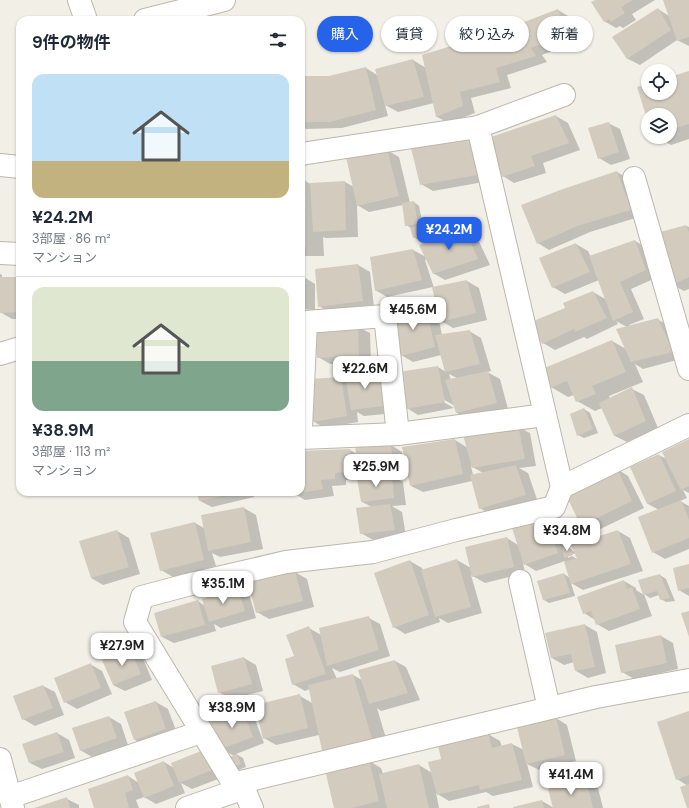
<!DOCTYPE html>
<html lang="ja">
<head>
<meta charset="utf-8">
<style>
	:root { --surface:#fff; --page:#f6f6f7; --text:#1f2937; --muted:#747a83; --line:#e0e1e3; --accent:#2563eb }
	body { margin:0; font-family:"DM Sans","Noto Sans JP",sans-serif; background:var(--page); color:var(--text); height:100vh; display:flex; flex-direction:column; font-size:15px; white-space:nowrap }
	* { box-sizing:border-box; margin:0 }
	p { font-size:13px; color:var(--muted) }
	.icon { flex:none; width:22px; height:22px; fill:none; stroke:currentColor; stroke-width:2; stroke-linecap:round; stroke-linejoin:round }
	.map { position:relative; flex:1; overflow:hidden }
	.sheet { position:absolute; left:16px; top:16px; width:289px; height:480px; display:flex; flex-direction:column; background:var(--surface); border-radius:12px; box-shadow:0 1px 3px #0004 }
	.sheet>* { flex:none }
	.hud { position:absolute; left:317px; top:16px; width:312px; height:36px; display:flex; gap:8px }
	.controls { position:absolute; left:641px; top:64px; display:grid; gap:8px }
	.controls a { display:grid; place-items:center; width:36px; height:36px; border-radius:50%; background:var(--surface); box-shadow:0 1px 3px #0004; font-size:20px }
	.price { position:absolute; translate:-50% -34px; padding:0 9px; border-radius:8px; background:#fff; color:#222; font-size:13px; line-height:26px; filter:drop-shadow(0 1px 2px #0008) }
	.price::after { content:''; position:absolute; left:50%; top:24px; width:12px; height:9px; margin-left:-6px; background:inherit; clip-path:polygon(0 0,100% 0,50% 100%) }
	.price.selected { background:var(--accent); color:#fff }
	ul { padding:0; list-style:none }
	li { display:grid; align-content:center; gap:8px; height:212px; padding:0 16px }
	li+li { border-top:1px solid var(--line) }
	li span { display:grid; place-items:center; height:124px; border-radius:12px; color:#555 }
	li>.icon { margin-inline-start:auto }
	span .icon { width:72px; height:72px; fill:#fffc; stroke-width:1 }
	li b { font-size:17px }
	h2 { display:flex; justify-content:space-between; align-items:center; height:48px; padding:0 16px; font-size:17px }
	.pill { padding:0 14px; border-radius:18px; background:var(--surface); box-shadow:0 1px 3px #0004; font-size:14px; line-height:36px }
	.pill.selected { background:var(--accent); color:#fff }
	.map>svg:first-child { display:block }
	.shadow { fill:#0003; fill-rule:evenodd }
	.building { fill:#d3cbbe }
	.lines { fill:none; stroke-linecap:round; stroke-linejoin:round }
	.minor-casing { stroke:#bdb7ab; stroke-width:24 }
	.minor { stroke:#fff; stroke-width:22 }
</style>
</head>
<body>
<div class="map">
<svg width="689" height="808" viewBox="0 0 689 808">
	<rect width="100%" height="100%" fill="#f2efe7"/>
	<g class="shadow">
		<polygon points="597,0 655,0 632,14 636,20 623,28 620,26 616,28 604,21"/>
		<polygon points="665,0 689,0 689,46 677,40 640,65 628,59 614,37 658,9 669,16"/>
		<polygon points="558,10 570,17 579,41 542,55 547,62 507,75 511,88 471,98 475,113 449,123 437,117 434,103 398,112 385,105 388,116 342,128 306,129 301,126 301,77 329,77 366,68 377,75 413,60 426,68 485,38"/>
		<polygon points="689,72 689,139 671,145 657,137 670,137 670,115 648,115 648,119 638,88 648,85 648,93 670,93 670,78"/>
		<polygon points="556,116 568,123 580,150 543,163 546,173 514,183 503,176"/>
		<polygon points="608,123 620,129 630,159 611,165 599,158"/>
		<polygon points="471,141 489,181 433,191 421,184"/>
		<polygon points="387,150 399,157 410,203 414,202 419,206 423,226 430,224 436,228 439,236 420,241 414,237 411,228 406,225 403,205 369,212 357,205 358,237 326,238 323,237 324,256 301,256 301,181 305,181 311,184 345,182 354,187"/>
		<polygon points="617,172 629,179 642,216 590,232 549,250 538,243"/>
		<polygon points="686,226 689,227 689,289 684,291 673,285"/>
		<polygon points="464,228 476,235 490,265 445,280 433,273 427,259 425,260 434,288 467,281 479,288 487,320 453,328 441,321 433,287 387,297 375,290 413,250 426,257"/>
		<polygon points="635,241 647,248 658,277 631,289 644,319 629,325 630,327 657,319 669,326 684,358 643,369 635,364 643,382 609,396 610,399 632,389 644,395 658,428 627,442 615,436 602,408 595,411 577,401 574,395 568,397 551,387 612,341 626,349 627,327 616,321 618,324 587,339 584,337 555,350 543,343 567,308 593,292 607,300 599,280 565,294 553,287 576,244 588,251 591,257"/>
		<polygon points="358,265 370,272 374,307 331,313 319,306 316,270"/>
		<polygon points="0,274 2,275 2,278 20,278 20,319 12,319 0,312"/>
		<polygon points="301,277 304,277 315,284 315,310 301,309"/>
		<path d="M 426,308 L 439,316 L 438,316 L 442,335 L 469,331 L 481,338 L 491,371 L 487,372 L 500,379 L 508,409 L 469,419 L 457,413 L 455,406 L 441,398 L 440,400 L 454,408 L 418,415 L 407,408 L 438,367 L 446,372 L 441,355 L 413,362 L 401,355 ZM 449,374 L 457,378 L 451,380 Z"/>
		<polygon points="358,327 370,333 371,362 330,364 318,357"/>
		<polygon points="341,378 347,381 395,413 364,416 357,412 358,422 324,428 313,421"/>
		<polygon points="584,409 590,413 598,433 584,438 578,435"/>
		<path d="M 518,427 L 530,433 L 536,466 L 519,468 L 528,473 L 538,502 L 491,515 L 480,508 L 472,481 L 423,492 L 411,486 L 455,440 L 468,448 ZM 471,466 L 483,473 L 473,475 Z"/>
		<polygon points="689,440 689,493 683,490 687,498 680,501 689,506 689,549 665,559 653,552 659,510 648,504 658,455 667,459"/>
		<path d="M 391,445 L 402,452 L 405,473 L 390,475 L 403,482 L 406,505 L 392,506 L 402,512 L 406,536 L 373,540 L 361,533 L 372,507 L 362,502 L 358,478 L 346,480 L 346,485 L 332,486 L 334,496 L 305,500 L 293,493 L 293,492 L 301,492 L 301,452 L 350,450 L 357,454 ZM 364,472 L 372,477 L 364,478 Z"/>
		<polygon points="617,469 628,476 644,508 594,532 582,525"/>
		<polygon points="198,492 253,492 254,497 212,507 200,501"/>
		<polygon points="244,508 256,515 263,549 220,557 212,553 216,566 173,577 161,570 195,523 204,528"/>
		<path d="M 545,515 L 557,522 L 566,548 L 568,547 L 575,552 L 618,531 L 630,538 L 643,571 L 583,590 L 571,583 L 575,596 L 549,603 L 544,600 L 564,574 L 570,578 L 565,561 L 536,571 L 523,563 L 525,573 L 485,583 L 471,575 L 482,613 L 448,623 L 439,618 L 440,622 L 405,634 L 394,627 L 410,561 L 422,568 L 423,570 L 457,560 L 471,568 L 507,538 L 518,545 ZM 569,552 L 573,554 L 577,553 L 578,555 L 575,556 L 577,557 L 577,559 L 572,556 L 568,558 Z"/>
		<polygon points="117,531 129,538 140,574 103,585 91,578"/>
		<polygon points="689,565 689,596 679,590"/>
		<polygon points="295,572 307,579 314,607 269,619 257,612"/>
		<polygon points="660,575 666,579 675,601 666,602 661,599 659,595 650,598 644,594 652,616 609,631 597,624 595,620 584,613 624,581 636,588 636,590 644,595 640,581"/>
		<polygon points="238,590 250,597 256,618 221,628 214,624 216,631 174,643 162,637 198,601 205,606"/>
		<polygon points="369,618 380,624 390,656 340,672 332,668 337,679 353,675 362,680 395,661 406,667 420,700 381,711 377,708 390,752 319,735 276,745 264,738 300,696 312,703 310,689 305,691 293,684 295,657 309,628 321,635"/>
		<polygon points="585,625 597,632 606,673 588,678 576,671 574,662 564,665 552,658"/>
		<polygon points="661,636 673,643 678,669 634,679 622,672"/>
		<polygon points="130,649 142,656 152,680 125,691 113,685"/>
		<polygon points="244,658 256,665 263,691 231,699 219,692"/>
		<polygon points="90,664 102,671 112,694 77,709 65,702"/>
		<polygon points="43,686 55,692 64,715 35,726 23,719 14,697"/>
		<polygon points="156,702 168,709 178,736 147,746 135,740"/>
		<polygon points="242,710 254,717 264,743 236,754 243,758 246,767 236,771 234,756 222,749"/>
		<polygon points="689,712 689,808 688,808 688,786 677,779"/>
		<polygon points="109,717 121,724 128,745 92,757 80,750"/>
		<polygon points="556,718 567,725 576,761 539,770 527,764 533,787 493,796 486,792 449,801 436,793 439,808 335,808 369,761 381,768 383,774 419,765 432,773 443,760 488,734 500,741 502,747 512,744 524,750"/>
		<polygon points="57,733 69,740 75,758 42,769 30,763"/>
		<polygon points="218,757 226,776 192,789 181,783 185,793 156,804 144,797 136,800 139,808 96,808 128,776 139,783 164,762 174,768"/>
		<polygon points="586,781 598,788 603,808 554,808"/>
		<polygon points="67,799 79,805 79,808 36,808"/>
		<polygon points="542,801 554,808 515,808"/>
	</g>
	<g class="building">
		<polygon points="595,0 633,0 621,7 625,13 611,22 609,19 604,22 591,2"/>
		<polygon points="663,0 689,0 689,37 677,41"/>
		<polygon points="658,8 671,30 627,59 612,37"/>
		<polygon points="558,9 568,34 531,48 536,56 496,68 500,82 460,92 463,106 436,117 422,55 448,47 485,37"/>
		<polygon points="413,59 424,97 385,106 375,69"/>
		<polygon points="366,67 376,110 330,122 301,122 301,76 329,76"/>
		<polygon points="689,71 689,124 670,130 670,115 648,115 648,122 637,87 648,84 648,93 670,93 670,77"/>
		<polygon points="556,115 569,143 531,156 535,166 502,177 488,138"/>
		<polygon points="609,122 619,152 598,159 588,128"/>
		<polygon points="471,140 478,175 420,185 411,148"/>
		<polygon points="387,149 399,196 357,206 346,157"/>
		<polygon points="617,171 631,210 577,226 537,244 521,205 563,189"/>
		<rect x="301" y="180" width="5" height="67"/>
		<polygon points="345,181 346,230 313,232 310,183"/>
		<polygon points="414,201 418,224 405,226 402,203"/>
		<polygon points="430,223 434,233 413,238 410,228"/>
		<polygon points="686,225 689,232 689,277 672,285 653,234"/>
		<polygon points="464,227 478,259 433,274 419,245"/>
		<polygon points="635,240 646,270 620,282 633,312 613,321 589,256"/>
		<polygon points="576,243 590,272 552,288 539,258"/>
		<polygon points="413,249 422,280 375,291 370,257"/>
		<polygon points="358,264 363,301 318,307 315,269"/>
		<polygon points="301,276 304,276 303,303 301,303"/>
		<polygon points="0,277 20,277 20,312 0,313"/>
		<polygon points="467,280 476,313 440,322 432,287"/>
		<polygon points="593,291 607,318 575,332 574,329 542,344 531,322 565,308 563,303"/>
		<polygon points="426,307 435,347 401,356 390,313"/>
		<polygon points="658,318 673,352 631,362 616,329"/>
		<polygon points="358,326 359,356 317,358 314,328"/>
		<polygon points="470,330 480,364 445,372 435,335"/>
		<polygon points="612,340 626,372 592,386 596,394 576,402 567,381 550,388 542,369"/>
		<polygon points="438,366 445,402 406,409 398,372"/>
		<polygon points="380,371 384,406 351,410 345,375"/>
		<polygon points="488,371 497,403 456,413 445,380"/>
		<polygon points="341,377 347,416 312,422 310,379"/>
		<polygon points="632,387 646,421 614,436 599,403"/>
		<polygon points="584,408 593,429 577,436 570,414"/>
		<polygon points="518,425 525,459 472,468 463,435"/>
		<polygon points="455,439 463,474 410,486 402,447"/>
		<polygon points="689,439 689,486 681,490 662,452"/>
		<polygon points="391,444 393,467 358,470 355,445"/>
		<polygon points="350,449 353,471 335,473 335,479 321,480 323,489 301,493 301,451"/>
		<polygon points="659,454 676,491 647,504 630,467"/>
		<polygon points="516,465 526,495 479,509 470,475"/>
		<polygon points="617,468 632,501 581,526 565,493"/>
		<polygon points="392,474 394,498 361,502 357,478"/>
		<polygon points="197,492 236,492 236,493 199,501"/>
		<polygon points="681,500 689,520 689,538 652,553 638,517"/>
		<polygon points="390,504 395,530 360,534 356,508"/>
		<polygon points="244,507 251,542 208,551 201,515"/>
		<polygon points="546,514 558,553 524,565 511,525"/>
		<polygon points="195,522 204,560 160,571 150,533"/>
		<polygon points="117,530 129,567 91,578 79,541"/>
		<polygon points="618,530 631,564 571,584 564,562 577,558 571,545"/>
		<polygon points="507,537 514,567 472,577 465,547"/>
		<polygon points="568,546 573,555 564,558 562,548"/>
		<polygon points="457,559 471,607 435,617 421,570"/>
		<polygon points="410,560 429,615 393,628 374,573"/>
		<polygon points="689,564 689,588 678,591 673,568"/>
		<polygon points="295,571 303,601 256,613 248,583"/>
		<polygon points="564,573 570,593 543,600 537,581"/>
		<polygon points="660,574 670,598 660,600 657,591 643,595 638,580"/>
		<polygon points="624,580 627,589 632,587 640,609 596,625 591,611 583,614 577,597"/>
		<polygon points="238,589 245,611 209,622 202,599"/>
		<polygon points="198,600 205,625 161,637 154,613"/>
		<polygon points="689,611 689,637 681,613"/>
		<polygon points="369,616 379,650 327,666 319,628"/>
		<polygon points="585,624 595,667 575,671 571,654 551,658 545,633"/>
		<polygon points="309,626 326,674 292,685 285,659 294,656 286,635"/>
		<polygon points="661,635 667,663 621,673 615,645"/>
		<polygon points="130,648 141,674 113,685 102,660"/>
		<polygon points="244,657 252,684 218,693 211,666"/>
		<polygon points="395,660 408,693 369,704 358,670"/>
		<polygon points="91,663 101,688 64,703 54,678"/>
		<polygon points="353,674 373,742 323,755 308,685"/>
		<polygon points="43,685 53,708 22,720 13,696"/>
		<polygon points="300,694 308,728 263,739 255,705"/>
		<polygon points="156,701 166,729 134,740 124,712"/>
		<polygon points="242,709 253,737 221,749 210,722"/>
		<polygon points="689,711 689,775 676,780 657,722"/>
		<polygon points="109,716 117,738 80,751 72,728"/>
		<polygon points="556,717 565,755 526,764 517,727"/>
		<polygon points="57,732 64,752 29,763 22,744"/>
		<polygon points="488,733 492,748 512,743 522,780 480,790 479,785 437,795 428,762 441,759 438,745"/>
		<polygon points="206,749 215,769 179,783 171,763"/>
		<polygon points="237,754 241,764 230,768 226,758"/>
		<polygon points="369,760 379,801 352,808 334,808 325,770"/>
		<polygon points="164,761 174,786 144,798 134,773"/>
		<polygon points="419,764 429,808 387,808 379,774"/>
		<polygon points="128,775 133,790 125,793 129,807 127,808 94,808 88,789"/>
		<polygon points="586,780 593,808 553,808 548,789"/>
		<polygon points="689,784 689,808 687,808 680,787"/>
		<polygon points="67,797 70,808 34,808"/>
		<polygon points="542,800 544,808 513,808 513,807"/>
		<polygon points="489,804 490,808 477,808 477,807"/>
	</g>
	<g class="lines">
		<g class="minor-casing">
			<g id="minor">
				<polyline points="79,0 86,20"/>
				<polyline points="145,20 224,0"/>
				<polyline points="301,154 478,127 564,95"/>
				<polyline points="0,165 20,167"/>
				<polyline points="634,178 689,369"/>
				<polyline points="0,253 20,254"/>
				<polyline points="0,354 20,348"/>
				<polyline points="301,428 306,322 385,316 398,434"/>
				<polyline points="301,438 398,434 545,415"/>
				<polyline points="562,487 689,425"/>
				<polyline points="520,581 549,708"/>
				<polyline points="0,759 13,808"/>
				<polyline points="238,791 135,622 142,597 187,585 286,562 373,552 456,530 554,507 562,487 478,127"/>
				<polyline points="10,797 201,732"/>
				<polyline points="187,808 244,788"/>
				<polyline points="252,808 241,782 596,697 689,680"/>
			</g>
		</g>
		<use href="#minor" class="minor"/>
	</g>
</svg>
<div class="controls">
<a><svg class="icon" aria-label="locate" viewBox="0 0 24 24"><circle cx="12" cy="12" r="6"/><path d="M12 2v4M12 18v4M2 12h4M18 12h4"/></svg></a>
<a><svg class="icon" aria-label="layers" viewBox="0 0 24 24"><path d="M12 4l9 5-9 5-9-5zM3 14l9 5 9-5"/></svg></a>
</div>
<b class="price selected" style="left:449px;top:251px">¥24.2M</b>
<b class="price" style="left:413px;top:331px">¥45.6M</b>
<b class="price" style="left:365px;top:390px">¥22.6M</b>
<b class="price" style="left:376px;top:488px">¥25.9M</b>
<b class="price" style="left:567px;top:552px">¥34.8M</b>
<b class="price" style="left:223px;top:605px">¥35.1M</b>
<b class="price" style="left:122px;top:667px">¥27.9M</b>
<b class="price" style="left:232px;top:729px">¥38.9M</b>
<b class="price" style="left:571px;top:796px">¥41.4M</b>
<div class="hud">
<a class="pill selected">購入</a>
<a class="pill">賃貸</a>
<a class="pill">絞り込み</a>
<a class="pill">新着</a>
</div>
<section class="sheet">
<h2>9件の物件<svg class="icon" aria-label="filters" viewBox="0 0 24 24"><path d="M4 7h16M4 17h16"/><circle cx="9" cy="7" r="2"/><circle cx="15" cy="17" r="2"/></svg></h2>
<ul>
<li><span style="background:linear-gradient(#bfe0f5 70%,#c2b280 0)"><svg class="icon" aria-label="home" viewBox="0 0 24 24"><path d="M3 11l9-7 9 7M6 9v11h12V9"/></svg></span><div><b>¥24.2M</b><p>3部屋 · 86 m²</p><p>マンション</p></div></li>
<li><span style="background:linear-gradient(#dfe7d0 60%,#7fa58c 0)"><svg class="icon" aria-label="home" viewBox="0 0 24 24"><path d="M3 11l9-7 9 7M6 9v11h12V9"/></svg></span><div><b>¥38.9M</b><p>3部屋 · 113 m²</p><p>マンション</p></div></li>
</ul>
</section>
</div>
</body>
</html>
